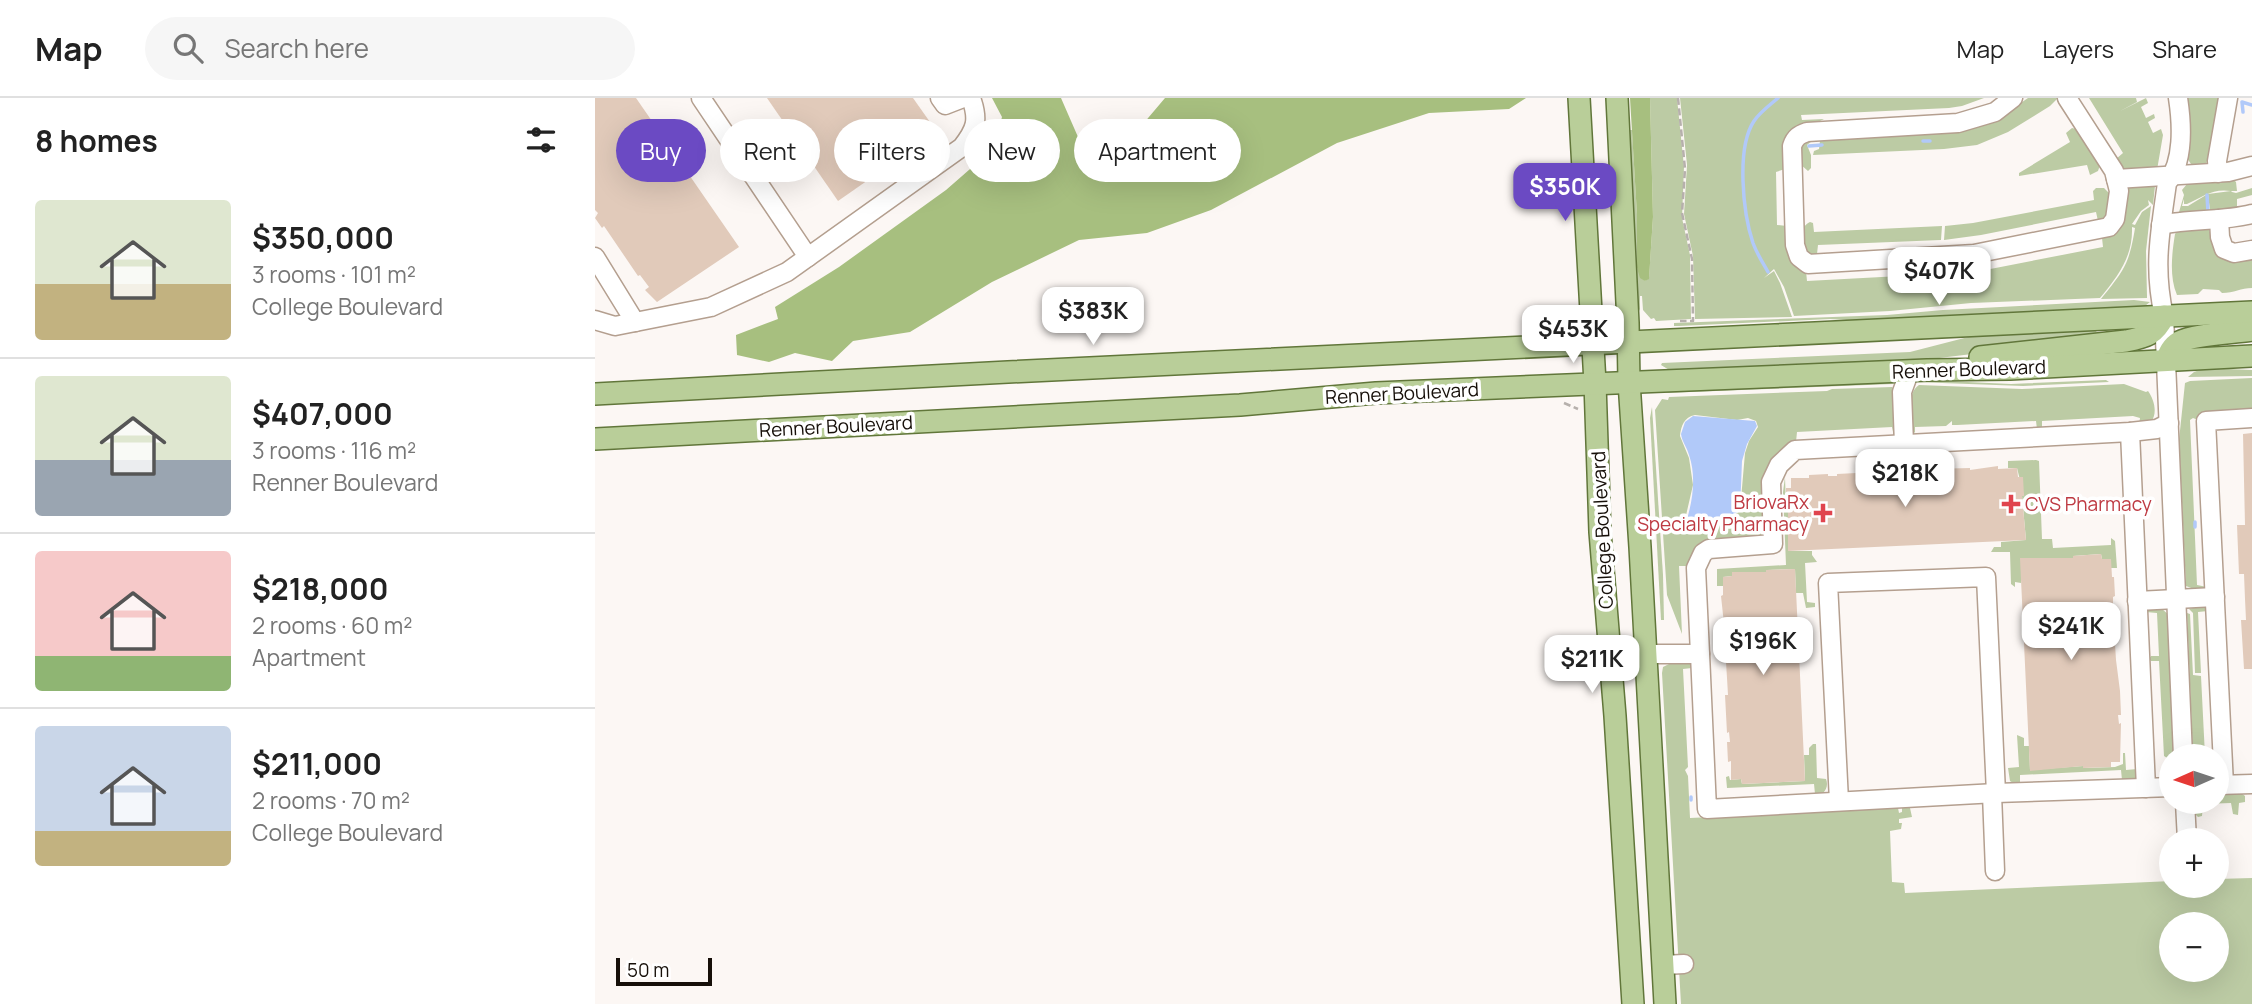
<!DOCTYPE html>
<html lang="en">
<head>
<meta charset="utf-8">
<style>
	:root { --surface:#fff; --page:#f6f6f6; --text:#222; --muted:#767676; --line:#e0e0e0; --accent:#6b4ac3 }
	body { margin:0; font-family:Manrope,sans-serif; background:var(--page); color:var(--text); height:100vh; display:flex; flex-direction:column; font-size:26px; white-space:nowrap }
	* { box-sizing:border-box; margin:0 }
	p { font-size:23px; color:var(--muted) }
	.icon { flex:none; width:38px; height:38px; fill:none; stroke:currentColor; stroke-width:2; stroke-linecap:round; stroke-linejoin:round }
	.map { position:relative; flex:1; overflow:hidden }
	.sheet { display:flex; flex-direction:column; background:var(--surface); width:595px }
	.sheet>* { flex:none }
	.hud { position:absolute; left:21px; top:21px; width:665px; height:63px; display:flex; gap:14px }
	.needle { width:46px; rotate:267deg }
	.controls { position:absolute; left:1564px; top:646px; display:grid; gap:14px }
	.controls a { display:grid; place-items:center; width:70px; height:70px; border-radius:50%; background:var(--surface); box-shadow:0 7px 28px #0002; font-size:35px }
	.scale { position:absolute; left:21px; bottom:18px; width:96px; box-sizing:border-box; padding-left:7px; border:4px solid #160f09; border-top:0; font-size:19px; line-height:24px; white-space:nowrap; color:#160f09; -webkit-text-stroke:5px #fff; paint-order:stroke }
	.price { position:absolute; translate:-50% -60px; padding:0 16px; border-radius:14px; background:#fff; color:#222; font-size:23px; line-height:46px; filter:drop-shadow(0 2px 4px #0008) }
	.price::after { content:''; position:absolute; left:50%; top:42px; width:21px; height:16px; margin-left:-10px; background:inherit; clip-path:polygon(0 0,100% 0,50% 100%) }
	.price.selected { background:var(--accent); color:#fff }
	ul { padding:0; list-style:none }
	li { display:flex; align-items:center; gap:21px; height:175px; padding:0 35px }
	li+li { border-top:2px solid var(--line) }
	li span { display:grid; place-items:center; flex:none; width:196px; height:140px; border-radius:7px; color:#555 }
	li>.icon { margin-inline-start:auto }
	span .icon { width:84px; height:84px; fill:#fffc; stroke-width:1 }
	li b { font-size:30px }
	h2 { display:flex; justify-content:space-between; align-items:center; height:84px; padding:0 35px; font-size:30px }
	.chip { padding:0 24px; border-radius:32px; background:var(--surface); box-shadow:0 7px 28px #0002; font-size:24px; line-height:63px }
	.chip.selected { background:var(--accent); color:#fff }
	header { display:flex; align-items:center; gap:42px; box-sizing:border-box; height:98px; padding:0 35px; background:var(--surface); border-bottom:2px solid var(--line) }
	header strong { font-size:33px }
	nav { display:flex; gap:38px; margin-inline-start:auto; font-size:24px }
	.search { width:490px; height:63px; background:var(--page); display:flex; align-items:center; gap:18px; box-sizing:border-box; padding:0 24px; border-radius:38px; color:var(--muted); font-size:26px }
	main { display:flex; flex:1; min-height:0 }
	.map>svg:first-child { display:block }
	.green { fill:#bccba4; fill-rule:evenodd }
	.forest { fill:#a7bf7f }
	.water { fill:#b1c9f9 }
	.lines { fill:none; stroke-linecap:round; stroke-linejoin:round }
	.stream { stroke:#b1c9f9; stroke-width:3.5 }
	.building { fill:#e1caba }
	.minor-casing { stroke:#b49f8f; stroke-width:21 }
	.major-casing { stroke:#61763a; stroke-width:24 }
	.path { stroke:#b6b0ac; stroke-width:2.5; stroke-dasharray:7 3.5; stroke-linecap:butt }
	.minor { stroke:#fff; stroke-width:18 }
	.major { stroke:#b9ce99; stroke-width:21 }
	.health-dot { fill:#e0444e; stroke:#fff; stroke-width:2.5 }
	.labels { text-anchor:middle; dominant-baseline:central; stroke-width:7; stroke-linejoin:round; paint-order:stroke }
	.street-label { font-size:19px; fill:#160f09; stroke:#fff }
	.health-label { font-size:19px; fill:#be3a42; stroke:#fff; text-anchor:end }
</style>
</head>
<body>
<header>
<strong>Map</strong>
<div class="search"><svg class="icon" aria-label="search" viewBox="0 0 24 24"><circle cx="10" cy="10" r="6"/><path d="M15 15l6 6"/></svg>Search here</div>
<nav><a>Map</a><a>Layers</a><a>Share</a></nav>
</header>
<main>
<section class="sheet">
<h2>8 homes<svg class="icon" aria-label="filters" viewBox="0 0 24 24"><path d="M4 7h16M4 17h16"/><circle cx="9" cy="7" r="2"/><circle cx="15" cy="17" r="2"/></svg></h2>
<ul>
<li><span style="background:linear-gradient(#dfe7d0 60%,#c2b280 0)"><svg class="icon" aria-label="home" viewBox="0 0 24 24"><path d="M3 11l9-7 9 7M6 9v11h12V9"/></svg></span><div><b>$350,000</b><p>3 rooms · 101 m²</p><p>College Boulevard</p></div></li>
<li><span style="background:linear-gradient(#dfe7d0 60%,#9aa5b1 0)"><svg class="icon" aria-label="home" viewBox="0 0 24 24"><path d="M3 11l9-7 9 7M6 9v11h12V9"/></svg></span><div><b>$407,000</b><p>3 rooms · 116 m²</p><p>Renner Boulevard</p></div></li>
<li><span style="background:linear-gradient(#f6c9c9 75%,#8fb573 0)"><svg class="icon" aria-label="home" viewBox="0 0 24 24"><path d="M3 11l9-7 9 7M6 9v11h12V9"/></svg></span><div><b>$218,000</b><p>2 rooms · 60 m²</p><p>Apartment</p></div></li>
<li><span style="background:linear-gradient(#c9d6e8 75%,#c2b280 0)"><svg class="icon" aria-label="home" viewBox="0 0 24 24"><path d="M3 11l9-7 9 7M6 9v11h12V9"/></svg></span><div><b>$211,000</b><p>2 rooms · 70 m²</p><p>College Boulevard</p></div></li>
</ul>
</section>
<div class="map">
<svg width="1657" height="906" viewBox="0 0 1657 906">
	<rect width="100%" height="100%" fill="#fcf7f4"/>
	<g class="green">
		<polygon points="1055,0 1082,0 1089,69 1087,120 1095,157 1096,221 1061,223 1059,220 1056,221 1048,212 1047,198 1045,198 1045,213 1043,209 1034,37 1034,32 1037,32 1042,117 1042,170 1050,183 1054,180 1058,119"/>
		<path d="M 1085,0 L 1389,0 L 1367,8 L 1354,10 L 1206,17 L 1207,22 L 1229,21 L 1219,26 L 1211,24 L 1197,33 L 1190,71 L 1181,74 L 1182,127 L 1192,128 L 1211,173 L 1212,183 L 1380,174 L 1508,149 L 1507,140 L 1532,91 L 1540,87 L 1557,87 L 1560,88 L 1558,107 L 1553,102 L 1554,107 L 1546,113 L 1537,126 L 1540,127 L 1547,114 L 1556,108 L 1551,153 L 1552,198 L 1552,200 L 1506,201 C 1529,172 1534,167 1540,130 L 1537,129 C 1538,158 1524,177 1505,200 L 1376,205 L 1295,213 L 1199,218 L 1189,189 L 1179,171 L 1169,180 L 1179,173 L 1185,185 L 1197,219 L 1100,221 L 1098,158 L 1089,116 L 1092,67 Z"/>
		<polygon points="1433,0 1463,0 1455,8 1413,34 1382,47 1349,51 1218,57 1219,53 1224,51 1225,43 1217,43 1212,47 1216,57 1216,70 1213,73 1205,66 1204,49 1211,42 1366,33 1401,22"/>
		<path d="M 1494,0 L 1541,0 L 1542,4 L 1525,13 L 1551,0 L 1553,5 L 1546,9 L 1551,20 L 1559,16 L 1560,20 L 1553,24 L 1558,35 L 1566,31 L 1568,37 L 1562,72 C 1545,72 1530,78 1521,61 L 1528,55 Z"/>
		<polygon points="1591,0 1626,0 1611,67 1598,69 1592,60 1594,25"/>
		<polygon points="1477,30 1481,31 1505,67 1503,73 1495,77 1492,67 1424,78 1424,75 1475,44 1471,35"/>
		<path d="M 1638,81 L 1641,84 L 1642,93 L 1636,93 L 1637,94 L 1641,95 L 1657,90 L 1657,97 L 1642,101 L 1642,111 L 1615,113 L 1613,96 L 1636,93 C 1618,90 1607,99 1592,106 L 1589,106 L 1589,101 L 1587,108 L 1593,108 L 1611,97 L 1612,114 L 1585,116 L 1584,114 L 1589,97 L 1587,92 L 1592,86 Z"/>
		<polygon points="1501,90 1509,90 1515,96 1510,122 1503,123 1501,114 1386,137 1349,142 1350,128 1378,125 1499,102 1498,93"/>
		<path d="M 1215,124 L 1218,125 L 1219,134 L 1347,128 L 1346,142 L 1223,147 L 1222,156 L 1216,158 L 1208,152 C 1208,141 1204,129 1215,124 Z"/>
		<path d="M 1613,130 L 1627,159 L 1638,163 L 1657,162 L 1657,190 C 1646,190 1639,195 1627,195 L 1624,192 L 1608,191 L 1603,196 L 1582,197 C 1574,178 1577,155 1580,136 L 1583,132 Z"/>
		<polygon points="1539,202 1555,204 1546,211 1302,225 1235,221 1084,228 1079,228 1079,225 1292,217 1348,212"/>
		<polygon points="1501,230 1502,241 1303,265 1098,271 1096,273 1076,273 1066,267 1067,265 1315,254 1381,237"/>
		<polygon points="1610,270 1657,272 1657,278 1593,279 1599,274"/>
		<polygon points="1657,280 1657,314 1605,317 1603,322 1598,320 1595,322 1602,487 1612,489 1599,491 1591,488 1584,342 1590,285 1595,283"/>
		<polygon points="1329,282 1416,286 1511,282 1514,284 1428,288 1320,284"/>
		<polygon points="1304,284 1298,286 1070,295 1080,292"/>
		<path d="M 1529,286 L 1551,294 L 1553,293 C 1559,301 1563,315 1556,324 L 1544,327 L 1545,320 L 1538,318 L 1447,323 L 1447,331 L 1442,331 L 1441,323 L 1362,327 L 1357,327 L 1357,323 L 1351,328 L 1320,329 L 1320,335 L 1318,333 C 1317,319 1311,295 1324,287 L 1427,291 Z"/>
		<path d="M 1297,289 L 1301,293 L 1303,336 L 1299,339 L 1297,329 L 1202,334 L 1201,344 C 1187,346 1173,365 1169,379 L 1170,433 L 1168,436 L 1092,468 L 1084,468 L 1087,536 L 1072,497 L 1060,312 L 1067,301 L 1073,302 L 1074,299 L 1232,293 L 1237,291 ZM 1100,317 L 1142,322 L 1153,320 L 1161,323 L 1163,329 L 1154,343 L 1150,355 L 1145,413 C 1130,425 1105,417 1092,431 L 1089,426 L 1098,387 L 1094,360 L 1085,338 C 1086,328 1089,319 1100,317 Z"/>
		<polygon points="1057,309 1068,477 1069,522 1066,522 1055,320"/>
		<polygon points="1441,362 1444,363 1447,441 1457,441 1458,450 1516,447 1516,440 1520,443 1522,470 1516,470 1507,461 1506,456 1478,458 1478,460 1426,460 1426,485 1420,484 1420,489 1416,486 1415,454 1396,454 1399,449 1406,449 1406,444 1431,442 1427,398 1429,398 1422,370 1413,370 1413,363"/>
		<polygon points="1190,379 1191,409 1193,409 1193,453 1217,453 1217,457 1222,464 1210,465 1212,504 1220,505 1220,509 1211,510 1208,495 1201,495 1200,471 1172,472 1171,474 1137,474 1137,478 1128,479 1128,488 1122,488 1122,471 1191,467 1188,394"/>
		<polygon points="1602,509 1613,510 1613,513 1603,514 1606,575 1600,575 1598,515 1594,511"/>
		<polygon points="1567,511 1574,517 1580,658 1577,658 1577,663 1569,658 1564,563 1556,563 1554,561 1556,558 1564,558 1562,515 1551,514 1552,511"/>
		<polygon points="1592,515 1595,516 1598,577 1606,578 1610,658 1598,658"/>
		<path d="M 1095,564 L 1098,566 L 1097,570 L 1088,571 L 1093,669 L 1090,672 L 1093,678 L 1095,720 L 1303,710 L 1304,715 L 1307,714 L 1307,710 L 1315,710 L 1317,719 L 1304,721 L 1304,725 L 1307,725 L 1306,731 L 1295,733 L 1297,784 L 1309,785 L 1310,795 L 1577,783 L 1577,788 L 1622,788 L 1622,781 L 1657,780 L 1657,906 L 1086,906 L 1067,575 L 1068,569 L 1076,565 ZM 1577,826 L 1622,826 L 1622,872 L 1577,872 Z"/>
		<polygon points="1422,637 1429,640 1429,648 1434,648 1435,672 1488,668 1488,670 1520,669 1528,666 1528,655 1530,655 1531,672 1542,671 1543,679 1540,682 1527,682 1526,672 1425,677 1425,686 1421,687 1415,683 1413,670 1424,669"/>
		<path d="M 1218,646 L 1221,646 L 1222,680 L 1231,681 C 1233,686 1232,691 1228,695 L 1220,696 L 1219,686 L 1132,690 L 1131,679 L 1134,678 L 1135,682 L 1146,681 L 1147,686 L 1210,683 L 1209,657 L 1214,657 L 1214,650 Z"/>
		<polygon points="1646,695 1650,698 1650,704 1644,705 1643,717 1638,716 1636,705 1608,706 1607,718 1603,719 1601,717 1601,709 1604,704 1622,704 1622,696"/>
	</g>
	<g class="forest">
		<polygon points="397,0 466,0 483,39 509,51 547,49 548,26 570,0 931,0 914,11 834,15 742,45 616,112 552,135 484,142 397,184 315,234 258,243 237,263 200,255 174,264 142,257 141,237 183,221 180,209 244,169 351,92 398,51 407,19"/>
		<polygon points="1035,0 1055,0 1058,119 1054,181 1050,183 1045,180 1042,170 1042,117"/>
	</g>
	<path class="water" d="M 1098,318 L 1160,323 L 1162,328 L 1152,346 L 1147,363 L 1145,413 L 1138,416 L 1101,423 L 1096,425 L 1091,431 L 1090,428 C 1097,406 1102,380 1094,357 C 1092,349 1087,344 1086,336 L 1090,324 Z"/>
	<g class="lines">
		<g class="stream">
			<polyline points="1648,14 1647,4 1657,7"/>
			<polyline points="1328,43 1335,43"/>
			<polyline points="1214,48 1227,47"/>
			<polyline points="1612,97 1613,115"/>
			<path d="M 1173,174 C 1168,165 1162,156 1158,145 C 1148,115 1141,50 1159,23 C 1165,14 1175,7 1183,0"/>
			<polyline points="1600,424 1600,429"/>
			<polyline points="1096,699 1096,702"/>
		</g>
	</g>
	<g class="building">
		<polygon points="0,0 41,0 144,149 62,204 50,192 54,189 45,177 43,178 9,128 7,130 0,120 3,115 0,112"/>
		<polygon points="172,0 318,0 342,34 243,103"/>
		<polygon points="1657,335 1657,571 1649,571 1646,522 1651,522 1650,501 1649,476 1644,476 1642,427 1650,427 1648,336"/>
		<polygon points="1403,368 1403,371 1422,370 1423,379 1428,379 1429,398 1427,398 1431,442 1193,453 1193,409 1191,409 1191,390 1196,390 1196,380 1214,380 1214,377 1233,376 1233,378 1242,378 1242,376 1281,374 1281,376 1304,375 1304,378 1314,377 1313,375 1337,374 1336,371 1375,370 1375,372"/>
		<polygon points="1506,456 1507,461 1516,461 1517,479 1519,479 1520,498 1518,499 1518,508 1521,508 1522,546 1520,546 1521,562 1525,593 1526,617 1523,617 1524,626 1526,625 1525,664 1516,664 1516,669 1488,670 1488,668 1435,673 1425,460 1478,460 1478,458"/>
		<polygon points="1200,471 1210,683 1147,686 1146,681 1136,682 1136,663 1133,664 1132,644 1135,644 1134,634 1132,635 1130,597 1133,597 1132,580 1131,564 1129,564 1127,526 1129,526 1126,498 1128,497 1128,479 1137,478 1137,474 1171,474 1171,472"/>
	</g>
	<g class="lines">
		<g class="minor-casing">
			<g id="minor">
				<polyline points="106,0 213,159"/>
				<polyline points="345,0 350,7 368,0"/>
				<path d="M 1418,0 L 1400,14 L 1363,25 L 1212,34 C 1204,37 1200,39 1197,48 L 1200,147 L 1204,159 L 1213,166 L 1379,156 L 1514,129 L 1520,121 L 1524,93 L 1519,73 L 1472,0"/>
				<path d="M 1583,0 C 1587,26 1589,64 1572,85 C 1565,135 1558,169 1569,218 L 1588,658"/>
				<polyline points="1623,75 1622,63 1633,0"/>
				<polyline points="1521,81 1633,74 1657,68"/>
				<polyline points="1624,121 1625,139 1629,151 1639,155 1657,152"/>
				<path d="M 1566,127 C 1596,120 1627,124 1657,116"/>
				<polyline points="0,159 40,224"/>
				<path d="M 0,222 L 20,228 L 116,209 L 192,174 L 367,49 C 381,31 384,22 376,0"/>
				<polyline points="1535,334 1551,690"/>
				<polyline points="1309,346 1307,294 1315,272"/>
				<polyline points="1542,503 1620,499"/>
				<polyline points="1050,556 1105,556 1101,470 1108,455 1114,451 1178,446 1176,384 1184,367 1200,352 1535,334 1562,331 1574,325"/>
				<polyline points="1105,556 1112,711 1401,695 1577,689"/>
				<polyline points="1622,687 1657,686"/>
				<polyline points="1629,687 1611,323 1657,320"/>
				<polyline points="1397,696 1400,773"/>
				<polyline points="1244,703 1233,485 1391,479 1401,695"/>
				<polyline points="1590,704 1592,742"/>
				<polyline points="1068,867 1089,866"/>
			</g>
		</g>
		<g class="major-casing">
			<g id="major">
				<polyline points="984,0 1000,285 1005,434 1020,618 1038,906"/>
				<polyline points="1022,0 1033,225 1034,284 1045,449 1070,906"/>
				<path d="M 1385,259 L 1531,243 C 1551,239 1560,237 1569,218"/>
				<path d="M 1571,262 C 1574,255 1577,248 1584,244 C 1599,236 1639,235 1657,232"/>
				<polyline points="0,296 413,274 1657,214"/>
				<polyline points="0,341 645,307 781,295 1332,272 1415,271 1657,258"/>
			</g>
		</g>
		<g class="path">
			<polyline points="1083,0 1090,71 1087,115 1097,161 1098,223 1085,223"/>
			<polyline points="972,231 976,210"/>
			<polyline points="969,305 983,311"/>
		</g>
		<use href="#minor" class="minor"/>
		<use href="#major" class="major"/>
	</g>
	<g class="health-dot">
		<path d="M1412.5 395.5h7v7h7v7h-7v7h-7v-7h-7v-7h7z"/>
		<path d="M1224.5 404.5h7v7h7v7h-7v7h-7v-7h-7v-7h7z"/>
	</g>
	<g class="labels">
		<g class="street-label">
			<text transform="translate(1374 271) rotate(-2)">Renner Boulevard</text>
			<text transform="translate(807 295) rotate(-3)">Renner Boulevard</text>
			<text transform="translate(241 328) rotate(-3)">Renner Boulevard</text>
			<text transform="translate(1007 432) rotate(-93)">College Boulevard</text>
		</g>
		<g class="health-label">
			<text x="1214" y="404">BriovaRx<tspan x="1214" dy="22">Specialty Pharmacy</tspan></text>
			<text x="1430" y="406" text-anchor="start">CVS Pharmacy</text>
		</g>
	</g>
</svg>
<div class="controls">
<a><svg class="needle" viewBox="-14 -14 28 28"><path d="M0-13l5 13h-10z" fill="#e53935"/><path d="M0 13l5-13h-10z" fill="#767676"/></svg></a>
<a>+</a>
<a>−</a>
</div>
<div class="scale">50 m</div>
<b class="price selected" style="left:970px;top:125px">$350K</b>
<b class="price" style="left:1344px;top:209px">$407K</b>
<b class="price" style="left:498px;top:249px">$383K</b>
<b class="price" style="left:978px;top:267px">$453K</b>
<b class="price" style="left:1310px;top:411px">$218K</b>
<b class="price" style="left:1476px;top:564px">$241K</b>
<b class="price" style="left:1168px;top:579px">$196K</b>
<b class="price" style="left:997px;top:597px">$211K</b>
<div class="hud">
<a class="chip selected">Buy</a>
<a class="chip">Rent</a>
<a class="chip">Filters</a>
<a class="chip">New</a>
<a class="chip">Apartment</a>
</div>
</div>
</main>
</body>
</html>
